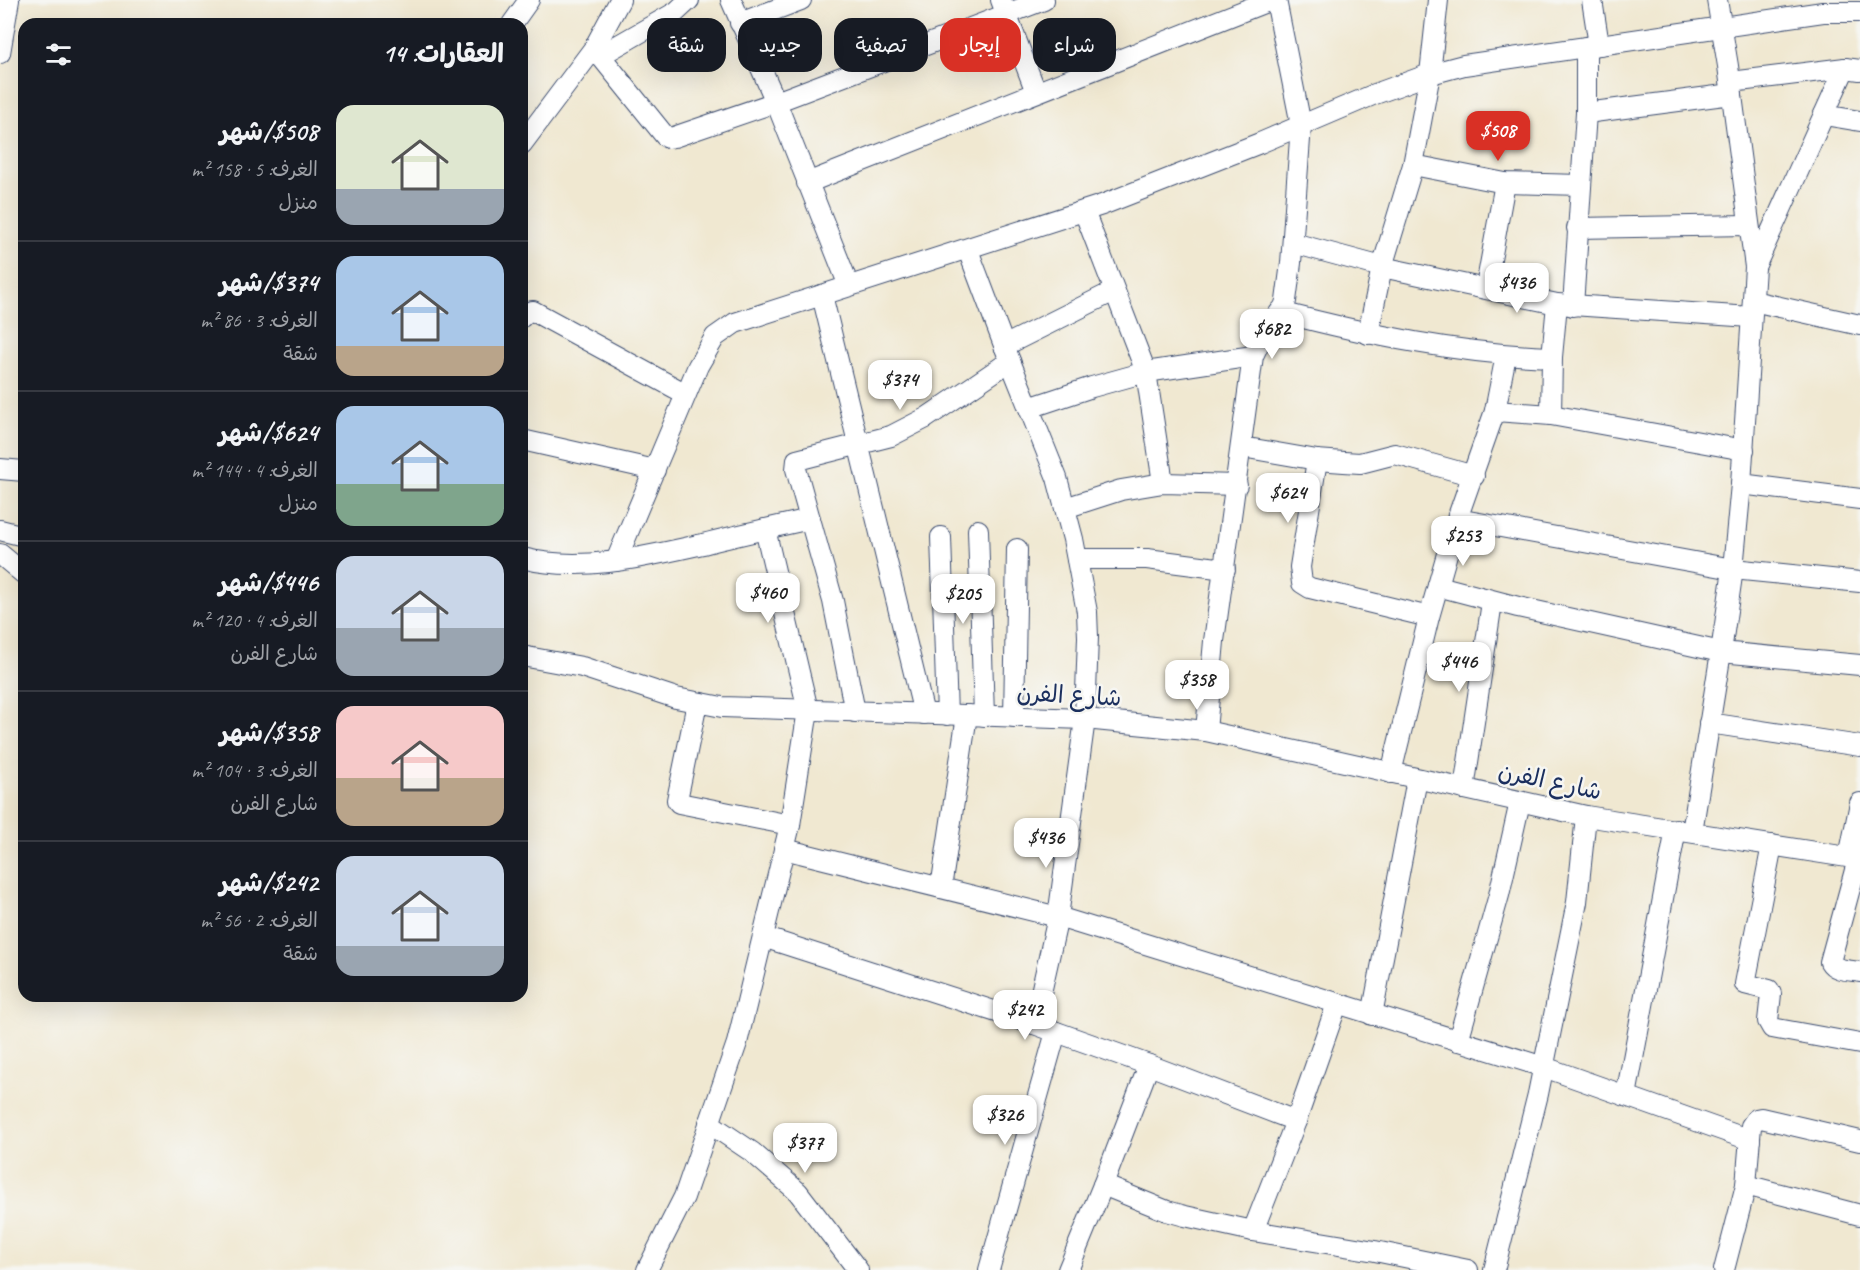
<!DOCTYPE html>
<html lang="ar">
<head>
<meta charset="utf-8">
<style>
	:root { --surface:#171b24; --page:#242831; --text:#f1f3f6; --muted:#9ea1a6; --line:#363941; --accent:#d93025 }
	body { margin:0; font-family:Caveat,"Playpen Sans Arabic",sans-serif; background:var(--page); color:var(--text); direction:rtl; height:100vh; display:flex; flex-direction:column; font-size:22px; white-space:nowrap }
	* { box-sizing:border-box; margin:0 }
	p { font-size:20px; color:var(--muted) }
	.icon { flex:none; width:33px; height:33px; fill:none; stroke:currentColor; stroke-width:2; stroke-linecap:round; stroke-linejoin:round }
	.map { position:relative; flex:1; overflow:hidden; direction:ltr }
	.side { position:absolute; left:18px; top:18px; width:510px; height:984px; display:flex; flex-direction:column; background:var(--surface); border-radius:18px; box-shadow:0 6px 24px #0002; direction:rtl }
	.side>* { flex:none }
	.banner { position:absolute; left:546px; top:18px; width:570px; height:54px; direction:rtl; display:flex; gap:12px }
	.price { position:absolute; translate:-50% -51px; padding:0 14px; border-radius:12px; background:#fff; color:#222; font-size:20px; line-height:39px; filter:drop-shadow(0 2px 3px #0008) }
	.price::after { content:''; position:absolute; left:50%; top:36px; width:18px; height:14px; margin-left:-9px; background:inherit; clip-path:polygon(0 0,100% 0,50% 100%) }
	.price.active { background:var(--accent); color:#fff }
	ul { padding:0; list-style:none }
	li { display:flex; align-items:center; gap:18px; height:150px; padding:0 24px }
	li+li { border-top:2px solid var(--line) }
	li span { display:grid; place-items:center; flex:none; width:168px; height:120px; border-radius:18px; color:#555 }
	li>.icon { margin-inline-start:auto }
	span .icon { width:72px; height:72px; fill:#fffc; stroke-width:1 }
	li b { font-size:26px }
	h2 { display:flex; justify-content:space-between; align-items:center; height:72px; padding:0 24px; font-size:26px }
	.chip { padding:0 21px; border-radius:18px; background:var(--surface); box-shadow:0 6px 24px #0002; font-size:21px; line-height:54px }
	.chip.active { background:var(--accent); color:#fff }
	.map>svg:first-child { display:block }
	.lines { fill:none; stroke-linecap:round; stroke-linejoin:round }
	.minor-casing { stroke:#3b4b6f; stroke-width:22 }
	.minor { stroke:#fff; stroke-width:20 }
	.labels { text-anchor:middle; dominant-baseline:central; stroke-width:5; stroke-linejoin:round; paint-order:stroke }
	.street-label { font-size:24px; fill:#1b2f5e; stroke:#f6f6f2 }
</style>
</head>
<body>
<div class="map">
<svg width="1860" height="1270" viewBox="0 0 1860 1270">
	<rect width="100%" height="100%" fill="#f6f6f2"/>
	<filter id="ink" filterUnits="userSpaceOnUse"><feTurbulence type="fractalNoise" baseFrequency=".0167" numOctaves="2"/><feDisplacementMap in="SourceGraphic" scale="12" xChannelSelector="R" yChannelSelector="G"/><feConvolveMatrix kernelMatrix="1 2 1 2 8 2 1 2 1" color-interpolation-filters="sRGB"/></filter>
	<filter id="wash" filterUnits="userSpaceOnUse"><feTurbulence type="fractalNoise" baseFrequency=".008" numOctaves="4" result="noise"/><feDisplacementMap in="SourceGraphic" scale="24" xChannelSelector="R" yChannelSelector="G"/><feGaussianBlur stdDeviation="1.35" result="paint"/><feColorMatrix in="noise" values="0 0 0 0 0 0 0 0 0 0 0 0 0 0 0 0 0 1.4 0 .05"/><feComposite in="paint" operator="in"/></filter>
	<g filter="url(#wash)">
		<rect width="100%" height="100%" fill="#f0e8d1"/>
	</g>
	<g filter="url(#ink)">
		<g class="lines">
			<g class="minor-casing">
				<g id="minor">
					<polyline points="731,0 776,102 849,286"/>
					<polyline points="1001,0 1036,92"/>
					<polyline points="1592,0 1599,45"/>
					<polyline points="740,23 801,0"/>
					<polyline points="512,24 529,0"/>
					<polyline points="594,48 665,136 668,138 674,137 776,102 1044,0"/>
					<polyline points="0,53 9,0"/>
					<polyline points="601,55 676,12 689,0"/>
					<polyline points="1731,82 1845,68 1860,70"/>
					<polyline points="1586,113 1732,94"/>
					<polyline points="1824,115 1860,121"/>
					<polyline points="522,144 594,48 620,0"/>
					<polyline points="1413,165 1505,183 1581,185"/>
					<polyline points="807,183 1271,0"/>
					<polyline points="1084,211 1146,372 1163,483"/>
					<polyline points="1577,228 1748,225"/>
					<polyline points="1293,243 1382,267 1557,304 1751,317"/>
					<polyline points="968,250 1010,361 1057,478 1073,539 1087,612 1088,637 1085,719 1058,917 1034,1024"/>
					<polyline points="1755,267 1845,68"/>
					<polyline points="1486,287 1505,183"/>
					<polyline points="822,295 924,714"/>
					<polyline points="1753,301 1860,325"/>
					<polyline points="1573,306 1586,113 1586,47"/>
					<path d="M 1280,312 C 1369,335 1460,354 1552,357"/>
					<polyline points="522,317 525,313 533,311 686,394"/>
					<polyline points="1368,334 1382,267 1413,165 1430,74 1438,0"/>
					<polyline points="1004,346 1114,291"/>
					<polyline points="1029,408 1092,387 1146,372 1253,356"/>
					<polyline points="1495,411 1551,415 1744,450"/>
					<polyline points="1551,415 1552,357 1557,304"/>
					<polyline points="522,440 655,470"/>
					<polyline points="1242,447 1317,460 1344,462 1360,463 1395,454 1474,476"/>
					<polyline points="1317,460 1300,567 1302,583 1310,588 1429,617"/>
					<polyline points="0,469 24,471"/>
					<polyline points="1741,484 1860,499"/>
					<polyline points="1065,508 1121,490 1163,483 1237,485"/>
					<polyline points="1457,519 1733,569 1860,582"/>
					<polyline points="0,530 24,536"/>
					<polyline points="978,530 984,716"/>
					<polyline points="941,537 947,715"/>
					<polyline points="0,554 24,574"/>
					<path d="M 522,558 C 581,573 645,557 703,544 C 738,535 774,527 810,519"/>
					<polyline points="1077,559 1147,559 1225,569"/>
					<polyline points="616,561 698,366 715,337 735,323 1102,205 1260,143 1375,94 1430,74 1464,65 1823,12 1860,12"/>
					<polyline points="1438,586 1518,607 1721,652 1860,665"/>
					<polyline points="522,656 582,667 676,698 722,707 1085,719 1206,731 1586,816 1860,859"/>
					<polyline points="697,703 677,800 679,803 790,825"/>
					<polyline points="855,712 833,601 796,469 797,460 891,436 926,418 1010,361"/>
					<polyline points="1014,717 1017,549"/>
					<polyline points="1709,723 1860,746"/>
					<polyline points="1206,731 1214,641 1253,356 1265,331 1284,307 1286,301 1291,263 1301,125 1276,0"/>
					<polyline points="1391,773 1429,617 1457,519 1495,411 1506,355"/>
					<polyline points="1464,789 1492,602"/>
					<polyline points="1692,832 1721,652 1733,569 1741,484 1755,267 1728,66 1717,0"/>
					<polyline points="1772,845 1745,984 1769,990 1771,994 1768,1021 1772,1028 1860,1044"/>
					<polyline points="784,849 1058,917 1544,1067 1750,1140"/>
					<polyline points="1849,857 1860,803"/>
					<path d="M 1858,859 L 1830,962 C 1835,971 1850,970 1860,972"/>
					<polyline points="941,888 967,715"/>
					<polyline points="763,937 1034,1024 1149,1065 1296,1121"/>
					<polyline points="1372,1015 1417,779"/>
					<polyline points="1458,1041 1499,895 1520,802"/>
					<polyline points="1626,1096 1676,829"/>
					<polyline points="709,1123 752,1152 798,1192 858,1270"/>
					<polyline points="1103,1185 1167,1211 1185,1216 1253,1231 1375,1251 1468,1270"/>
					<polyline points="1746,1185 1860,1215"/>
					<polyline points="1253,1231 1296,1121 1337,1004"/>
					<polyline points="647,1270 684,1197 737,1043 790,825 808,710 765,529"/>
					<polyline points="989,1270 1056,1032"/>
					<polyline points="1068,1270 1103,1185 1149,1065"/>
					<polyline points="1494,1270 1538,1094 1577,902 1586,816"/>
					<polyline points="1724,1270 1746,1185 1751,1126 1756,1119 1761,1118 1860,1141"/>
				</g>
			</g>
			<use href="#minor" class="minor"/>
		</g>
	</g>
	<g class="labels">
		<g class="street-label">
			<text transform="translate(1069 695) rotate(3)">شارع الفرن</text>
			<text transform="translate(1550 781) rotate(12)">شارع الفرن</text>
		</g>
	</g>
</svg>
<b class="price active" style="left:1498px;top:162px">$508</b>
<b class="price" style="left:1517px;top:314px">$436</b>
<b class="price" style="left:1272px;top:360px">$682</b>
<b class="price" style="left:900px;top:411px">$374</b>
<b class="price" style="left:1288px;top:524px">$624</b>
<b class="price" style="left:1463px;top:567px">$253</b>
<b class="price" style="left:768px;top:624px">$460</b>
<b class="price" style="left:963px;top:625px">$205</b>
<b class="price" style="left:1459px;top:693px">$446</b>
<b class="price" style="left:1197px;top:711px">$358</b>
<b class="price" style="left:1046px;top:869px">$436</b>
<b class="price" style="left:1025px;top:1041px">$242</b>
<b class="price" style="left:1005px;top:1146px">$326</b>
<b class="price" style="left:805px;top:1174px">$377</b>
<div class="banner">
<a class="chip">شراء</a>
<a class="chip active">إيجار</a>
<a class="chip">تصفية</a>
<a class="chip">جديد</a>
<a class="chip">شقة</a>
</div>
<section class="side">
<h2>العقارات: 14<svg class="icon" aria-label="filters" viewBox="0 0 24 24"><path d="M4 7h16M4 17h16"/><circle cx="9" cy="7" r="2"/><circle cx="15" cy="17" r="2"/></svg></h2>
<ul>
<li><span style="background:linear-gradient(#dfe7d0 70%,#9aa5b1 0)"><svg class="icon" aria-label="home" viewBox="0 0 24 24"><path d="M3 11l9-7 9 7M6 9v11h12V9"/></svg></span><div><b>$508/شهر</b><p>الغرف: 5 · 158 m²</p><p>منزل</p></div></li>
<li><span style="background:linear-gradient(#a9c7e8 75%,#b9a48a 0)"><svg class="icon" aria-label="home" viewBox="0 0 24 24"><path d="M3 11l9-7 9 7M6 9v11h12V9"/></svg></span><div><b>$374/شهر</b><p>الغرف: 3 · 86 m²</p><p>شقة</p></div></li>
<li><span style="background:linear-gradient(#a9c7e8 65%,#7fa58c 0)"><svg class="icon" aria-label="home" viewBox="0 0 24 24"><path d="M3 11l9-7 9 7M6 9v11h12V9"/></svg></span><div><b>$624/شهر</b><p>الغرف: 4 · 144 m²</p><p>منزل</p></div></li>
<li><span style="background:linear-gradient(#c9d6e8 60%,#9aa5b1 0)"><svg class="icon" aria-label="home" viewBox="0 0 24 24"><path d="M3 11l9-7 9 7M6 9v11h12V9"/></svg></span><div><b>$446/شهر</b><p>الغرف: 4 · 120 m²</p><p>شارع الفرن</p></div></li>
<li><span style="background:linear-gradient(#f6c9c9 60%,#b9a48a 0)"><svg class="icon" aria-label="home" viewBox="0 0 24 24"><path d="M3 11l9-7 9 7M6 9v11h12V9"/></svg></span><div><b>$358/شهر</b><p>الغرف: 3 · 104 m²</p><p>شارع الفرن</p></div></li>
<li><span style="background:linear-gradient(#c9d6e8 75%,#9aa5b1 0)"><svg class="icon" aria-label="home" viewBox="0 0 24 24"><path d="M3 11l9-7 9 7M6 9v11h12V9"/></svg></span><div><b>$242/شهر</b><p>الغرف: 2 · 56 m²</p><p>شقة</p></div></li>
</ul>
</section>
</div>
</body>
</html>
